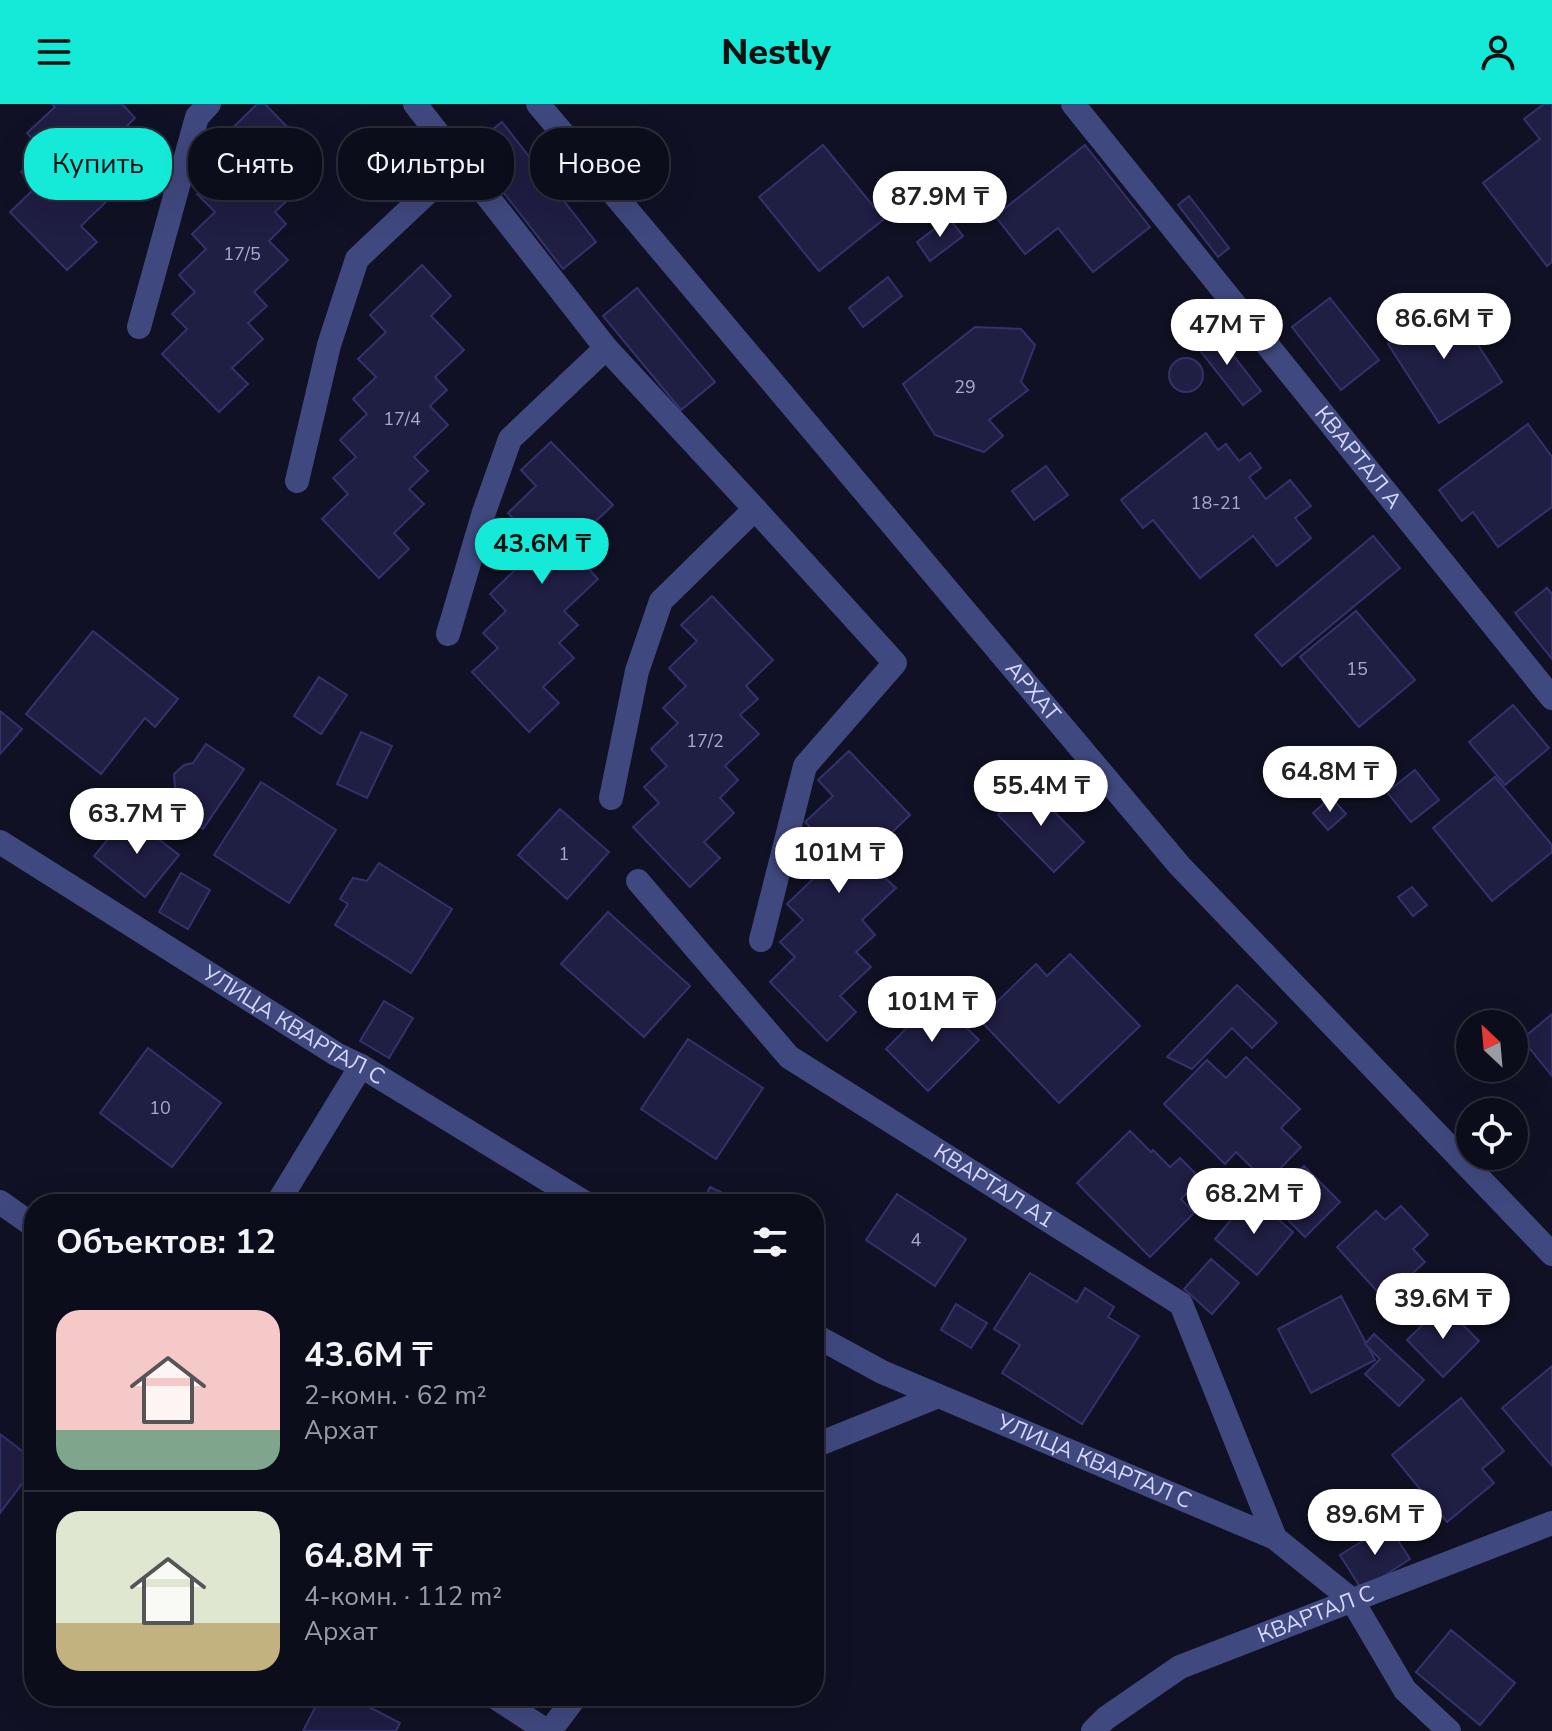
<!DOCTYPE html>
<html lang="ru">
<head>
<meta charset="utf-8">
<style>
	:root { --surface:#0c0d1b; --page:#151624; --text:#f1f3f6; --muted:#9a9ca3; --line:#2c2d3a; --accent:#14ead7 }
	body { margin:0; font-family:"Nunito Sans",sans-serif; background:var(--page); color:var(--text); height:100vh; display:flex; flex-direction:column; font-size:30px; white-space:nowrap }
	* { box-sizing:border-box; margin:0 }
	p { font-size:26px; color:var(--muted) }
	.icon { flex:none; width:44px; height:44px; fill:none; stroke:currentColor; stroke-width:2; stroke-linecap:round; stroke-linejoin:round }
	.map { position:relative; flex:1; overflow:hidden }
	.side { position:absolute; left:24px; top:1090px; width:800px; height:512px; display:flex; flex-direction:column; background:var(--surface); border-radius:32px; box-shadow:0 8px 32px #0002,0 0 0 2px var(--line) }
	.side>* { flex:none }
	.banner { position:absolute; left:24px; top:24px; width:800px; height:72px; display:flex; gap:16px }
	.needle { width:52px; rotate:334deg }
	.controls { position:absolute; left:1456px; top:906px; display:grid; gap:16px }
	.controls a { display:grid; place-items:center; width:72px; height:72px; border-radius:50%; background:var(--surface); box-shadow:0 8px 32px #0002,0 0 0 2px var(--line); font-size:40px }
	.price { position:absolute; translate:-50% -68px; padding:0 18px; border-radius:28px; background:#fff; color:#222; font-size:26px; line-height:52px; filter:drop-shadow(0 2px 4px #0008) }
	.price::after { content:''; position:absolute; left:50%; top:48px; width:24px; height:18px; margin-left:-12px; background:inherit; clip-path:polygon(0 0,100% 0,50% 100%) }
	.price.current { background:var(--accent); color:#111 }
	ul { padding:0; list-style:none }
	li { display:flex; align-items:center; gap:24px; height:200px; padding:0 32px }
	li+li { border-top:2px solid var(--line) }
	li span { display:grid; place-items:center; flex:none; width:224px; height:160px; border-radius:24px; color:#555 }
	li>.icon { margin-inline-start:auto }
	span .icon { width:96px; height:96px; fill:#fffc; stroke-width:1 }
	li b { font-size:34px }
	h2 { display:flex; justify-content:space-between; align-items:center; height:96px; padding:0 32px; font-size:34px }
	.pill { padding:0 28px; border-radius:32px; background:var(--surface); box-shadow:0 8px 32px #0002,0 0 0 2px var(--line); font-size:28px; line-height:72px }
	.pill.current { background:var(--accent); color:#111 }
	header { display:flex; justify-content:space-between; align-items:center; height:104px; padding:0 32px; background:var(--accent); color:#111; font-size:36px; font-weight:800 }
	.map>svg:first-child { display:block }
	.building { fill:#1f1e43; stroke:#33326d; stroke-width:2 }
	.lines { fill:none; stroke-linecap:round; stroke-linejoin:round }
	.minor { stroke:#40497f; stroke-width:24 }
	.labels { text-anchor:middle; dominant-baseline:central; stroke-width:7; stroke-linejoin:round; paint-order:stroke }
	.number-label { font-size:18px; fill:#a8aace }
	.street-label { font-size:22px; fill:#d6d9fc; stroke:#101124 }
</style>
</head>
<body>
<header><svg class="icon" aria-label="menu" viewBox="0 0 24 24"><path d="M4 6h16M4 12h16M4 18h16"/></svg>Nestly<svg class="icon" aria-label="person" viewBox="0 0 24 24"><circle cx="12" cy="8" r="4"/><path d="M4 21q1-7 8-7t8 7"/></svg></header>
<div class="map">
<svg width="1552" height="1627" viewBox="0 0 1552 1627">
	<rect width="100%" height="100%" fill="#101124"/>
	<g class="building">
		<polygon points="52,0 122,0 135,14 102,47 115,60 97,78 111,93 81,122 97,138 67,166 10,108 36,83 21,68 43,46 27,29 55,3"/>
		<polygon points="257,0 265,0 291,27 270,46 304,81 275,108 286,120 269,137 288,156 254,188 267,202 248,219 263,235 232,264 248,280 219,308 162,250 187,225 172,210 195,188 179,171 206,145 192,130 215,108 197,90 225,63 209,47"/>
		<polygon points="1544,0 1552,0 1552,158 1547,162 1483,79 1540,35 1524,15"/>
		<polygon points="502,18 596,138 563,165 469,44"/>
		<polygon points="823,41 884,115 819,167 759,93"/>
		<polygon points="1085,41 1150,123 1093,168 1058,124 1025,150 995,112"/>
		<polygon points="1189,92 1229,144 1218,153 1178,101"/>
		<polygon points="949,114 963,132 930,157 917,138"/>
		<polygon points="422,161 451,192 431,212 464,246 435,273 447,286 430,302 448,321 414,353 428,367 409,385 424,400 394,429 409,445 379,474 322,415 348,390 333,374 356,353 340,336 367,310 353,295 376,273 358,255 386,228 370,211"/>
		<polygon points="888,173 902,192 863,223 849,204"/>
		<polygon points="637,184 715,278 681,306 603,212"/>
		<polygon points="1330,194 1379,256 1341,286 1292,223"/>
		<polygon points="1451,199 1502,278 1439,319 1388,240 1404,230 1401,218 1421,205 1427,213"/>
		<polygon points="975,223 1021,225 1035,241 1021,278 1028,286 989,316 1003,332 984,348 935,331 903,280"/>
		<polygon points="1212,224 1261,287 1243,301 1194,239"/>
		<circle cx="1186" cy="271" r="17"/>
		<polygon points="1528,320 1552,353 1552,403 1498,443 1473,408 1462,417 1439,386"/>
		<polygon points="1206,329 1218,346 1226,340 1239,357 1250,349 1261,364 1249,373 1266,395 1290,376 1311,402 1295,414 1311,434 1277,462 1253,432 1200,474 1153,416 1143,424 1121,396"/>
		<polygon points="551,338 613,401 585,427 597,440 580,456 598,475 564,507 578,521 559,539 574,554 543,583 559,599 529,628 472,568 498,544 483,529 506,507 490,490 517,464 503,449 525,427 508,409 536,382 521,366"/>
		<polygon points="1046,362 1068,391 1034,416 1012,387"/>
		<polygon points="1373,432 1400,464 1282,562 1255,531"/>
		<polygon points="1547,484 1552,490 1552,555 1515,509"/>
		<polygon points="712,492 773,556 746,582 758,595 740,611 759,630 725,662 738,676 720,694 734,709 704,738 720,754 690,783 633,723 659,699 644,683 667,662 651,645 678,619 663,604 686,582 669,564 697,537 681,521"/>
		<polygon points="1356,507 1415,576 1359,623 1300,553"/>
		<polygon points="93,527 178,595 155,623 145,614 101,670 26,610"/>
		<polygon points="319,573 347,591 321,630 294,612"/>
		<polygon points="1513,601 1549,644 1505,681 1469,638"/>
		<polygon points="0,607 22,625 0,650"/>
		<polygon points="361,628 392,642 367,694 337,680"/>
		<polygon points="206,640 244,665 203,725 165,700 175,684 174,670 184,661 193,659"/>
		<polygon points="849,647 910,711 883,737 895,749 877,766 896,784 862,816 875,831 856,848 871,863 840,892 856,908 827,937 770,878 795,853 780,838 803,816 787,800 814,774 800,758 823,737 805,718 833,692 818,676"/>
		<polygon points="1415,666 1439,696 1411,718 1387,688"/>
		<polygon points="1495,673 1552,741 1552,748 1492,797 1433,724"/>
		<polygon points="261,678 336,726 289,799 214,751"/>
		<polygon points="1028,681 1084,738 1054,768 998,711"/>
		<polygon points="1331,693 1346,710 1328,726 1313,709"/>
		<polygon points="560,705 609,748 567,795 518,751"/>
		<polygon points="128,711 179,751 145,793 94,752"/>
		<polygon points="379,759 452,805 411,869 335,821 348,800 340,795 353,774 367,777"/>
		<polygon points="181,769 210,786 188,825 159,808"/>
		<polygon points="1412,783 1427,801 1413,812 1398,793"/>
		<polygon points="608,808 690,882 644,933 561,860"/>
		<polygon points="1070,850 1140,922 1059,999 979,915 1036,860 1047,872"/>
		<polygon points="1237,881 1277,919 1252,944 1232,924 1192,965 1167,953"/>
		<polygon points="936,894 979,936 928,987 886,945"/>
		<polygon points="384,897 413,914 389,954 360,937"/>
		<polygon points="1552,910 1552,972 1522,935"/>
		<polygon points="688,935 763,984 716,1055 641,1005"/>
		<polygon points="148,944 221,999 172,1063 100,1009"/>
		<polygon points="1246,953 1300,1005 1281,1024 1301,1043 1267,1078 1236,1048 1225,1060 1164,1000 1207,956 1226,974"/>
		<polygon points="1130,1027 1151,1048 1153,1046 1170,1063 1180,1054 1201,1075 1181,1095 1194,1109 1150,1153 1077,1079"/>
		<polygon points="1304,1062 1340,1098 1305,1133 1269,1097"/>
		<polygon points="710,1083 746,1100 702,1100"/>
		<polygon points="897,1090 966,1135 935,1182 866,1136"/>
		<polygon points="1251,1092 1293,1128 1257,1171 1215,1135"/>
		<polygon points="1401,1102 1428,1131 1413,1145 1425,1158 1384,1195 1337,1143 1376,1107 1385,1116"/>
		<polygon points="1211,1155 1239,1179 1212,1210 1184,1185"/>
		<polygon points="1030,1169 1077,1198 1085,1184 1114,1203 1108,1213 1139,1232 1082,1320 1002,1269 1020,1241 994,1225"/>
		<polygon points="1341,1192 1375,1256 1311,1289 1278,1225"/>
		<polygon points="956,1200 987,1219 971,1244 941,1226"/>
		<polygon points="1443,1201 1479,1237 1443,1273 1407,1236"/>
		<polygon points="1374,1230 1424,1276 1399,1302 1365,1270 1380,1255 1365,1240"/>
		<polygon points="1552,1262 1552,1362 1502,1304"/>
		<polygon points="1461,1294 1504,1347 1482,1365 1494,1379 1447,1418 1392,1351"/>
		<polygon points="0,1330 34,1356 34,1364 0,1409"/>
		<polygon points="1388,1421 1410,1455 1362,1486 1340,1451"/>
		<polygon points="1451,1526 1515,1579 1480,1621 1416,1568"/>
		<polygon points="321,1592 348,1592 400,1619 396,1627 303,1627"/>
	</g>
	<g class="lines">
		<g class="minor">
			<polyline points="415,0 606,244 755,405 895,559 805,662 761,836"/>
			<path id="s1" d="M 538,0 L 1179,761 L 1552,1150"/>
			<path id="s2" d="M 1073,0 L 1552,594"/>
			<polyline points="139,223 197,13 209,0"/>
			<polyline points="297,377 329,241 357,155 460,58"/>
			<polyline points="448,530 484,408 510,335 606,244"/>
			<polyline points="611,694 637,567 661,497 755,405"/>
			<path id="s3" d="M 0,738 L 336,950 L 361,962 L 587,1100"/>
			<path id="s4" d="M 638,777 L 789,953 L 1181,1200 L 1275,1434"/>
			<polyline points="0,1098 34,1122"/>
			<polyline points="277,1100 361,962"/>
			<path id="s5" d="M 814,1231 L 882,1268 L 1275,1434 L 1352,1496 L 1405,1586 L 1449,1627"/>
			<polyline points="814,1342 938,1292"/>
			<polyline points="493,1592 547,1627"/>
			<polyline points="550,1627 576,1592"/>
			<path id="s6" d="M 1093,1627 L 1106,1614 L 1180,1563 L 1552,1419"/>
		</g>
	</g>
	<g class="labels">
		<g class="number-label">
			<text x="242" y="150">17/5</text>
			<text x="965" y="283">29</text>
			<text x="402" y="315">17/4</text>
			<text x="1216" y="399">18-21</text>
			<text x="1357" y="565">15</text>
			<text x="705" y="637">17/2</text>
			<text x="564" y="750">1</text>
			<text x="160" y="1004">10</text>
			<text x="916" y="1136">4</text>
		</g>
		<g class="street-label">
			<text stroke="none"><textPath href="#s2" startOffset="454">КВАРТАЛ А</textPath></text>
			<text stroke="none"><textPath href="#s1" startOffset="768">АРХАТ</textPath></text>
			<text stroke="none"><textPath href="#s3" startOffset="346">УЛИЦА КВАРТАЛ С</textPath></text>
			<text stroke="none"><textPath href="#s4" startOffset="474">КВАРТАЛ А1</textPath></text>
			<text stroke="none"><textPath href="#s5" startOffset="308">УЛИЦА КВАРТАЛ С</textPath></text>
			<text stroke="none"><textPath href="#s6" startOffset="254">КВАРТАЛ С</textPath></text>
		</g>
	</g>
</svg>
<div class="controls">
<a><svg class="needle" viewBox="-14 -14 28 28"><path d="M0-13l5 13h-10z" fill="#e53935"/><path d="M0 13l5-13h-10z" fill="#9a9ca3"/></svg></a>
<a><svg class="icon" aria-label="locate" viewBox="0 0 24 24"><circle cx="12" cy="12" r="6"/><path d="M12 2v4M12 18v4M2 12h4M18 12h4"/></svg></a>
</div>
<b class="price" style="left:940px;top:135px">87.9M ₸</b>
<b class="price" style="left:1444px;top:257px">86.6M ₸</b>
<b class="price" style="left:1227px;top:263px">47M ₸</b>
<b class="price current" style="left:542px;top:482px">43.6M ₸</b>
<b class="price" style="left:1330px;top:710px">64.8M ₸</b>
<b class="price" style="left:1041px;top:724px">55.4M ₸</b>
<b class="price" style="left:137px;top:752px">63.7M ₸</b>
<b class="price" style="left:839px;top:791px">101M ₸</b>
<b class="price" style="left:932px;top:940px">101M ₸</b>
<b class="price" style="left:1254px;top:1132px">68.2M ₸</b>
<b class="price" style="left:1443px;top:1237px">39.6M ₸</b>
<b class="price" style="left:1375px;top:1453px">89.6M ₸</b>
<div class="banner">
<a class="pill current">Купить</a>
<a class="pill">Снять</a>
<a class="pill">Фильтры</a>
<a class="pill">Новое</a>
</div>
<section class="side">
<h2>Объектов: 12<svg class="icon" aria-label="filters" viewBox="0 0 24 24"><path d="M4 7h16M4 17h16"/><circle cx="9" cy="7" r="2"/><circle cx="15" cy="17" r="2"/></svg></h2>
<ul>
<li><span style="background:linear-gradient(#f6c9c9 75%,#7fa58c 0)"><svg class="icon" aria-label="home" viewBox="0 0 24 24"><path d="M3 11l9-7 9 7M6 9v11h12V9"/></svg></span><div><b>43.6M ₸</b><p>2-комн. · 62 m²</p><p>Архат</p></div></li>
<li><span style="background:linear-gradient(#dfe7d0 70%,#c2b280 0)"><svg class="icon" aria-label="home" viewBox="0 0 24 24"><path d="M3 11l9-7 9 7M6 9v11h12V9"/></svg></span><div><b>64.8M ₸</b><p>4-комн. · 112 m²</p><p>Архат</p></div></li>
</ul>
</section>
</div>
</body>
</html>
